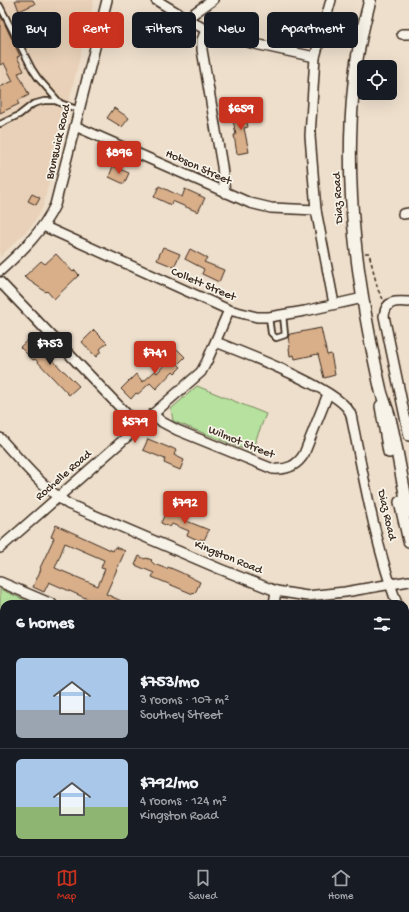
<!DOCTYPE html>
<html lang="en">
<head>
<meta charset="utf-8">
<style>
	:root { --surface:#171b24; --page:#20242c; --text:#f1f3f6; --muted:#9ea1a6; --line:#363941; --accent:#c8321e }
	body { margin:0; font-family:"Gochi Hand",sans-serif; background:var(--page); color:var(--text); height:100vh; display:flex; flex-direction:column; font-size:15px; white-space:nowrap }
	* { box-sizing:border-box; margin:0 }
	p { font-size:13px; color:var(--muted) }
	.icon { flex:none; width:22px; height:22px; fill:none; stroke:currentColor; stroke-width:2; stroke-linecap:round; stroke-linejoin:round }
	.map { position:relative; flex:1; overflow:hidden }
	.drawer { position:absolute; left:0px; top:600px; width:409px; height:256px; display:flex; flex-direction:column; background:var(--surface); border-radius:12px 12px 0 0; box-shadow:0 4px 16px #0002 }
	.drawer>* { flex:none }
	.hud { position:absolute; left:12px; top:12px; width:385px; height:36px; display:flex; gap:8px }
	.tools { position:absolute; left:357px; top:60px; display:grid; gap:8px }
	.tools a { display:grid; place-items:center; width:40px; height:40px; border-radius:6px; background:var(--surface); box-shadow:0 4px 16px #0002; font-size:20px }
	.price { position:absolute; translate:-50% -34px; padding:0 9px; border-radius:4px; background:var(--accent); color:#fff; font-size:13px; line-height:26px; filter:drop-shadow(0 1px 2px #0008) }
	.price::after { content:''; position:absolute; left:50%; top:24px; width:12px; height:9px; margin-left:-6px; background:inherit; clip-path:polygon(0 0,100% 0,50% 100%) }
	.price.current { background:#222; color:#fff }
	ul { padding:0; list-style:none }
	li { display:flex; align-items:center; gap:12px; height:100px; padding:0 16px }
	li+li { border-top:1px solid var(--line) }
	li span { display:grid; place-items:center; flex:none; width:112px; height:80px; border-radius:6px; color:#555 }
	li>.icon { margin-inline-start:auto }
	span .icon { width:48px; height:48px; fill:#fffc; stroke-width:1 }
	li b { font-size:17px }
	h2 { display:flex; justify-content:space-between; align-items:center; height:48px; padding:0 16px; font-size:17px }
	.tag { padding:0 14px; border-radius:6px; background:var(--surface); box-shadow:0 4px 16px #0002; font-size:14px; line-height:36px }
	.tag.current { background:var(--accent); color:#fff }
	.tab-bar { display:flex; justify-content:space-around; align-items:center; height:56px; border-top:1px solid var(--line); background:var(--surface); font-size:11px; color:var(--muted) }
	.tab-bar a { display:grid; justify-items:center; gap:2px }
	.tab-bar .current { color:var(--accent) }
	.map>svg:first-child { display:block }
	.built { fill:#e8d1b8 }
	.green { fill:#b6e19e; stroke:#78865e }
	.building { fill:#d9af8a; stroke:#3b2a1e; fill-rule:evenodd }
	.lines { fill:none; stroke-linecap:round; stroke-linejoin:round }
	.service-casing { stroke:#3b2a1e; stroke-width:8 }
	.minor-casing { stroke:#3b2a1e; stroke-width:12 }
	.tertiary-casing { stroke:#3b2a1e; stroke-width:14 }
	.path { stroke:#3b2a1e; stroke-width:1.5; stroke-dasharray:4 3; stroke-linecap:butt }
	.service { stroke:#f7f3e8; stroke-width:4.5 }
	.minor { stroke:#f7f3e8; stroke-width:9 }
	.tertiary { stroke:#f7f3e8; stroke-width:11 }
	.labels { text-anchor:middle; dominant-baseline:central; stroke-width:3.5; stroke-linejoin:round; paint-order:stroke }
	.street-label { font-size:12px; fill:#3b2a1e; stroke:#f7f3e8 }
</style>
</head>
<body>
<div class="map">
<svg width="409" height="856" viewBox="0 0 409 856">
	<rect width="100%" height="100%" fill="#eedfcc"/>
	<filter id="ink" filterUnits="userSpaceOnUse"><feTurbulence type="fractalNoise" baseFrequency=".025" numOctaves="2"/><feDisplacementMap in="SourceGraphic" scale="8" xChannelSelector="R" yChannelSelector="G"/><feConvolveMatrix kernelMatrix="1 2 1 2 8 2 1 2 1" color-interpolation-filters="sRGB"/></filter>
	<g filter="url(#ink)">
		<polygon class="built" points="0,0 94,0 43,207 31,227 0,257"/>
		<g class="green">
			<polygon points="197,386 266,414 251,452 173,421 171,409"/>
			<polygon points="0,589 34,604 4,604 4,760 0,761"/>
			<polygon points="409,682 409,791 405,791 405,683"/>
		</g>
		<g class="building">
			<polygon points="15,0 33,0 35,4 19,11"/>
			<polygon points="0,14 20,56 17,57 24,71 18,73 29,95 17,101 19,104 0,113 0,87 13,81 4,63 0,65"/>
			<polygon points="114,108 129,118 122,127 107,118"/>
			<polygon points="244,108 248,127 244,128 249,152 237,154 234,135 236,135 233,120 235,120 233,110"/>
			<polygon points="113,166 129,173 124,184 109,177"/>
			<polygon points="159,186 182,197 185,189 205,198 198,212 172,201 171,205 154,197"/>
			<polygon points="32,194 40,198 36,205 28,201"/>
			<polygon points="163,247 180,254 174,267 157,260"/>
			<polygon points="190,249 207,258 204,262 224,270 219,282 202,274 204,269 185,259"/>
			<polygon points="56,254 73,272 75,270 79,275 54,299 47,291 46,292 24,277 41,261 45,264"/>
			<polygon points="321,328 327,355 331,354 335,375 324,378 318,354 295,359 294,355 290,356 289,348 290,347 288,337 290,334"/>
			<polygon points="94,330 107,343 100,349 101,351 96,357 82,342"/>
			<polygon points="30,338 45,354 46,353 63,371 64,371 79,386 69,395 35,359 33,360 20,347"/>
			<polygon points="176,348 185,357 178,364 181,367 175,373 173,371 156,389 150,383 138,394 136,393 131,399 121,389 136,374 143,382 155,371 157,373 166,363 163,361 164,359"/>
			<polygon points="148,439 170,448 170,447 176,450 174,455 184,460 180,470 164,463 165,459 143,450"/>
			<polygon points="167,509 185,517 184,520 209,530 204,540 200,539 200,541 187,535 189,531 172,524 170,527 161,523"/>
			<path d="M 56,525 L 113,551 L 115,547 L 125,551 L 106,594 L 128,604 L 99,604 L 49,582 L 44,592 L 33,587 L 41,569 L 40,568 L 54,538 L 51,537 ZM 65,543 L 104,560 L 101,568 L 105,569 L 98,586 L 55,568 Z"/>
			<polygon points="139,556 145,559 146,558 152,560 151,561 154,564 167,569 168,567 180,572 200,582 196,591 193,594 152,577 154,573 135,565"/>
		</g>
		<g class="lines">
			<g class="service-casing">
				<g id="service">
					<polyline points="0,6 32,69 38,78 60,103"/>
					<polyline points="0,124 19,115 33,104 44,101 55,101 79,110"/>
					<polyline points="269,317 271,333 276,338 285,335 283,315"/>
				</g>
			</g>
			<g class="minor-casing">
				<g id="minor">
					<polyline points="156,0 206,30 255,44 315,57"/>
					<polyline points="331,0 315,57 310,136 316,210 334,304"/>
					<polyline points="187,18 213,0"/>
					<polyline points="206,30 202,40 202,50 222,166 225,193"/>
					<polyline points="402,34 409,34"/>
					<polyline points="75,126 250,203 271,208 316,210"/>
					<polyline points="403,214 409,213"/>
					<polyline points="43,226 229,310 257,317 269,317 305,311 363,298"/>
					<path d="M 0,271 C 22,251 42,232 55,205 L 107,0"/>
					<polyline points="0,282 139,427"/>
					<path d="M 409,302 C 396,301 386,300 384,316 L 409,436"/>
					<path d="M 216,342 C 241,352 345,391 351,415 C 364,479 375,543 397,604"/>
					<path d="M 153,414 L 162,422 L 177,430 L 273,469 C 287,470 297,466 304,454 L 328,394"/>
					<path d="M 0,438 C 21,461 42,487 68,504 L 220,569 L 276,591 L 307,596 L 345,592 L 409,581"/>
					<polyline points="0,548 201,372 207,361 229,310"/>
					<polyline points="0,582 52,604"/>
					<polyline points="274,604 276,591"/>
					<polyline points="405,627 409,639"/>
					<polyline points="405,676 409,674"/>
					<polyline points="0,775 4,773"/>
					<polyline points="283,852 283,856"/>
				</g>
			</g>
			<g class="tertiary-casing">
				<g id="tertiary">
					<path d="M 370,0 C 363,27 356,55 354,83 C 343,187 358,290 381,391 C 384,402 389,412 391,423 C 398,452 402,482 409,512"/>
					<polyline points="381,406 389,452"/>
					<polyline points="400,502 409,541"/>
				</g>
			</g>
			<polyline class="path" points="365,253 369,253 378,290 383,299"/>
			<use href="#service" class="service"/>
			<use href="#minor" class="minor"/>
			<use href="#tertiary" class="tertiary"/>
		</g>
	</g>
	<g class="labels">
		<g class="street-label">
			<text transform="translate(59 142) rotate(-77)">Brunswick Road</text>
			<text transform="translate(198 168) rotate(24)">Hobson Street</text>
			<text transform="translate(339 198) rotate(-93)">Diaz Road</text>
			<text transform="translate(203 285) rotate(23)">Collett Street</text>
			<text transform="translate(241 443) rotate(22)">Wilmot Street</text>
			<text transform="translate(64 476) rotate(-41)">Rochelle Road</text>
			<text transform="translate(386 515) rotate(77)">Diaz Road</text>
			<text transform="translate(228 558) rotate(22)">Kingston Road</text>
		</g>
	</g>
</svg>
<div class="tools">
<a><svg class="icon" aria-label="locate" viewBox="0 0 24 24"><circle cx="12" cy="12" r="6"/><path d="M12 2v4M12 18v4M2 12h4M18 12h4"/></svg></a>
</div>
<b class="price" style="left:241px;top:131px">$659</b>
<b class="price" style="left:119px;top:175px">$896</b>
<b class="price current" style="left:50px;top:366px">$753</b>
<b class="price" style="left:155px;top:375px">$741</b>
<b class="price" style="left:135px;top:444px">$579</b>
<b class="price" style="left:185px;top:525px">$792</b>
<div class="hud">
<a class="tag">Buy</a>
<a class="tag current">Rent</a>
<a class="tag">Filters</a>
<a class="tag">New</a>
<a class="tag">Apartment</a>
</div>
<section class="drawer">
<h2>6 homes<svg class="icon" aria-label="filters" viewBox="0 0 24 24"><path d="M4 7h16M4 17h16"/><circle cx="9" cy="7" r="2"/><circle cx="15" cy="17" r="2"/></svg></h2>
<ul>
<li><span style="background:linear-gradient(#a9c7e8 65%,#9aa5b1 0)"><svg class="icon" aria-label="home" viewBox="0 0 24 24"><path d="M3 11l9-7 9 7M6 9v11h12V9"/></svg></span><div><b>$753/mo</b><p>3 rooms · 107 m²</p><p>Southey Street</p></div></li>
<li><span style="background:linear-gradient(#a9c7e8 60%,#8fb573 0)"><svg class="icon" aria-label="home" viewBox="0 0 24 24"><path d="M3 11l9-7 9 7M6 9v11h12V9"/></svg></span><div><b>$792/mo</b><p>4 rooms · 124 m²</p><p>Kingston Road</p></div></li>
</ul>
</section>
</div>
<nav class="tab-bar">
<a class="current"><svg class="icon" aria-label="map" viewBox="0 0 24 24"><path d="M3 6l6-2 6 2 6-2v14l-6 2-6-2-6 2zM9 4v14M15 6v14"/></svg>Map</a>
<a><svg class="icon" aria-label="saved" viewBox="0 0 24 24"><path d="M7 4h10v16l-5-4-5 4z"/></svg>Saved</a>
<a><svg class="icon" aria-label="home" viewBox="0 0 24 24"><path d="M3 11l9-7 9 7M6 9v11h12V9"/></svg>Home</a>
</nav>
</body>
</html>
